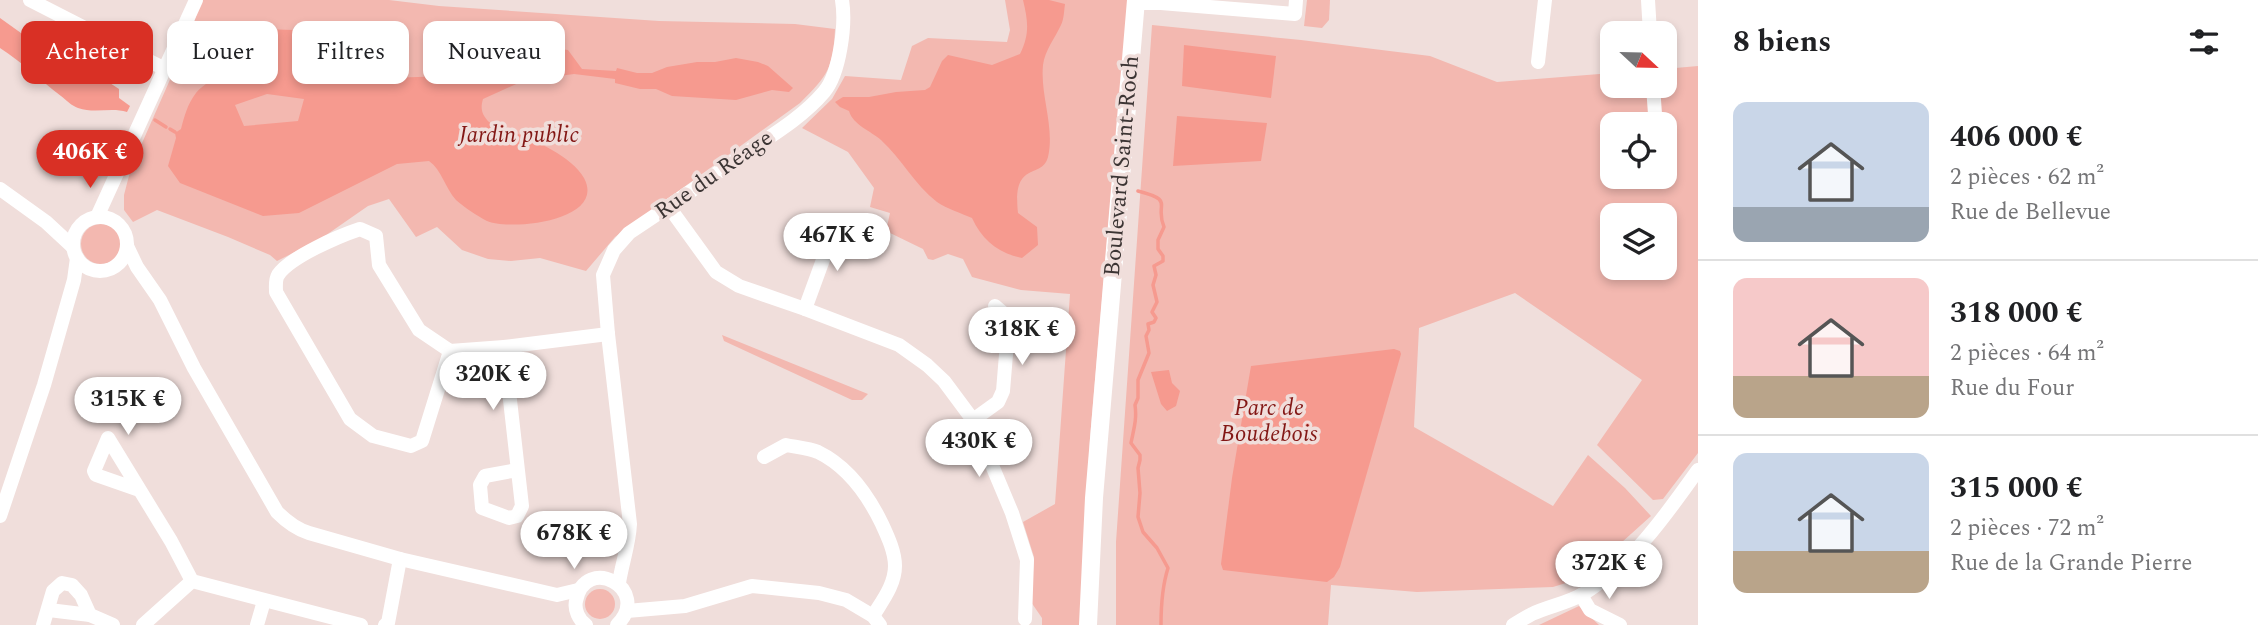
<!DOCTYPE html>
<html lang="fr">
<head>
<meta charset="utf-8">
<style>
	:root { --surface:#fff; --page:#f6f6f6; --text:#202124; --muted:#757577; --line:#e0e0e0; --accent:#d93025 }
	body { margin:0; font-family:Spectral,serif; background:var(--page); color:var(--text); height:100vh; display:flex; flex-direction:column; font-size:26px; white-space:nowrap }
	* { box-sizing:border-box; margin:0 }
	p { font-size:23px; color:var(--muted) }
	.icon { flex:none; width:38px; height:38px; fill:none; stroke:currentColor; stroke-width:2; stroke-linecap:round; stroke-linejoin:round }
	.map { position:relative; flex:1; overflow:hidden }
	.drawer { display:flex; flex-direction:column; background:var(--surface); width:560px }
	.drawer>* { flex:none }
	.guide { position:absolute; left:21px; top:21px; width:665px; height:63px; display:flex; gap:14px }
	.needle { width:46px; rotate:112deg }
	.controls { position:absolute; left:1600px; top:21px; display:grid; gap:14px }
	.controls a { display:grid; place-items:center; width:77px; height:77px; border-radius:14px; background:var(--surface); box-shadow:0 4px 10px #0003; font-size:35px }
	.price { position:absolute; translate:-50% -60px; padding:0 16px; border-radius:24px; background:#fff; color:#222; font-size:23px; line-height:46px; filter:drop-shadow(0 2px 4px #0008) }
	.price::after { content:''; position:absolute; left:50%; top:42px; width:21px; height:16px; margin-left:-10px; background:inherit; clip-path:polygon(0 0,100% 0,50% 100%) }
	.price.current { background:var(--accent); color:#fff }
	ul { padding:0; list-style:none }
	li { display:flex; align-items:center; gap:21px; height:175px; padding:0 35px }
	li+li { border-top:2px solid var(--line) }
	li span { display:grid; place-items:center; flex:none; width:196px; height:140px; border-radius:14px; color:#555 }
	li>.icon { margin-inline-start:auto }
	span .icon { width:84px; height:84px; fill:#fffc; stroke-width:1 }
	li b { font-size:30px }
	h2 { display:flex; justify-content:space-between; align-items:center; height:84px; padding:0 35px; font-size:30px }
	.pill { padding:0 24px; border-radius:14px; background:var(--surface); box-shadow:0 4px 10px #0003; font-size:24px; line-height:63px }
	.pill.current { background:var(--accent); color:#fff }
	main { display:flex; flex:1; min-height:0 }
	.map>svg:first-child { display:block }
	.green { fill:#f3b8b0; fill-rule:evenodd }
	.water { fill:#f69a8f; fill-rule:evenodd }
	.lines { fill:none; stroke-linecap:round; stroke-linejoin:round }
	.stream { stroke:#f69a8f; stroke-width:3.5 }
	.minor { stroke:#fff; stroke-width:14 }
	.major { stroke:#fff; stroke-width:18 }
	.labels { text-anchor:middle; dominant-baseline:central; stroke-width:7; stroke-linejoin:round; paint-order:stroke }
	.park-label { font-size:23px; font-style:italic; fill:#831715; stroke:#f0dedb }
	.street-label { font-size:23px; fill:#3c3534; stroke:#f0dedb }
</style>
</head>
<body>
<main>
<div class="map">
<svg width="1698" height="625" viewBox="0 0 1698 625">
	<rect width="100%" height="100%" fill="#f0dedb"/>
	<g class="green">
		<path d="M 201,0 L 389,0 L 439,6 L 659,21 L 795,24 L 835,29 C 833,69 828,75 800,103 L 615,237 L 586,271 L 540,258 L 511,261 L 488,259 L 462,250 L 437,227 L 416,237 L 389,199 L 368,206 L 319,240 L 277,261 L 270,255 L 228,237 L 157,210 L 133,222 L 124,210 L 124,195 L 131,168 L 191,32 Z"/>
		<polygon points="1005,0 1128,0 1090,438 1080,625 1042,625 1042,618 1031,602 1034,557 1023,522 1055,504 1070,294 1021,290 972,277 963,259 948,254 933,260 928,259 923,249 886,231 890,213 870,207 874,188 848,152 802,128 832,99 845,76 901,80 912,46 928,38 1007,42 1010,30"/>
		<polygon points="1307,0 1330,0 1329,20 1322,28 1304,26"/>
		<path d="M 1152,25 L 1301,40 L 1430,56 L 1497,82 L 1612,73 L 1612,86 L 1664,86 L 1664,69 L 1698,66 L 1698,453 L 1663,499 L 1653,500 L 1597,445 L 1642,380 L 1515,293 L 1419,328 L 1414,427 L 1553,506 L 1588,455 L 1625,488 L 1651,516 L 1582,578 L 1553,587 L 1417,592 L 1331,585 L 1328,625 L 1116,625 L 1116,542 ZM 1612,124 L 1664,124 L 1664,177 L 1612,177 ZM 1612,215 L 1664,215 L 1664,268 L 1612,268 Z"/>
		<circle cx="101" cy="244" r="20"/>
		<polygon points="722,335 868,394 862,400 852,400 724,341"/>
		<circle cx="600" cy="604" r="15"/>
		<polygon points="1579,606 1599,625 1539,625"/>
	</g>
	<g class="water">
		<path d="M 1023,0 L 1049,0 L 1065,4 C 1064,11 1064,19 1061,25 C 1055,38 1045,50 1043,65 C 1040,95 1055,127 1048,157 C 1042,180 1012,159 1018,213 L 1037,227 L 1038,245 L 1022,258 C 998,253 982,240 972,218 C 961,213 947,209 937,202 C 914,184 902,159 881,140 C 871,131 853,125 849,111 L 840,107 L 835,102 L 843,97 L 869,97 L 896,92 L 925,90 L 930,87 L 942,61 L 948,55 L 992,65 L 1020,54 C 1030,34 1028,21 1023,0 Z"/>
		<path d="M 0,18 L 42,48 L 78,62 L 119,89 L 119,98 L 130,106 L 127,112 C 111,107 95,114 78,108 C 72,106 66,100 61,96 C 40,80 22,62 0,48 Z"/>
		<path d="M 260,29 L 294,30 L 318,41 L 348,67 L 388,78 L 447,76 L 499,56 L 517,46 L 529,45 L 568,50 L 582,69 L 616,71 L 617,68 L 637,73 L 652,73 L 667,67 L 697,62 L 715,62 L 736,58 L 758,62 L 768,66 L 793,88 L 789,92 L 772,90 L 736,100 L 672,96 L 656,89 L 640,89 L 615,83 L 615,79 L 574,74 L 523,81 L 483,99 C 480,109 482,115 489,122 C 517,134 569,151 584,178 C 607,221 510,231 487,221 C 477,216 464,207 456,200 C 445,188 442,170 429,161 L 397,164 L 299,213 L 263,216 L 180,183 L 168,166 L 176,138 L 175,133 L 181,129 C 184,117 188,103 196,93 C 200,87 208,84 212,78 C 229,55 229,37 260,29 ZM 267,94 L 304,99 L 298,121 L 244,126 L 235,105 Z"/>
		<polygon points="1184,45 1276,56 1271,98 1182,86"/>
		<polygon points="1177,116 1267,123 1261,161 1173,166"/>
		<polygon points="1394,349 1400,351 1401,354 1340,567 1334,577 1327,582 1223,570 1221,564 1232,478 1251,366"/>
		<polygon points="1169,370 1172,383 1180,391 1176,406 1167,411 1161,404 1151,372"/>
	</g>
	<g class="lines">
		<g class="stream">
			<polyline points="155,120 166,127"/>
			<polyline points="170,129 175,132"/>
			<path d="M 1138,191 C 1176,201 1154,203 1164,227 L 1158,240 L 1158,249 L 1163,256 L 1163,261 L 1154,266 L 1156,275 L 1153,285 L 1157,302 L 1152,312 L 1156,318 L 1154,322 L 1148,324 L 1149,330 L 1146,336 L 1149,353 L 1138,380 L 1138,398 L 1135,405 C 1137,419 1134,428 1131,443 L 1140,455 L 1140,460 L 1138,468 L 1140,493 L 1138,517 L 1143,532 L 1157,548 L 1168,568 C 1162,587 1161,606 1161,625"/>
		</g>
		<g class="minor">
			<polyline points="30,0 165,69"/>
			<polyline points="1648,0 1650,33"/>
			<polyline points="1136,3 1161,3 1295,14 1296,0"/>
			<polyline points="1538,62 1545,0"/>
			<polyline points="1653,86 1655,114"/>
			<polyline points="0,189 46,222 73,247"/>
			<polyline points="669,207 716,272 739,286 805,309 899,345 927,365 944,381 973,420 1012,513 1027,560 1025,619"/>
			<circle cx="100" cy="244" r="27"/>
			<polyline points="97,217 196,0"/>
			<path d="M 127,246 L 137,267 L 160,300 L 194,368 L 277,512 C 287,522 296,529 309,533 L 400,559 L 557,595 L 578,590"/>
			<polyline points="805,309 831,238 858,228"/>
			<polyline points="504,347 522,506 517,516 509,518 482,508 480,485 485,476 517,470"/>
			<path d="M 450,351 L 422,441 L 411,446 L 373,436 L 350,419 L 276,292 C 276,286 275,280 278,275 C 290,257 339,236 360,229 L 376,236 L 379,265 L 419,330 L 450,351 L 504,347 L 608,334"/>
			<polyline points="973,420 998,402 1003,391 1009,318 995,306"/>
			<path d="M 764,457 L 786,445 C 796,447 809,448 818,452 C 849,467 868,495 882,524 C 888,537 895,552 895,566 C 895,585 882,601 873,616"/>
			<polyline points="139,490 96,475 94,471 108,438 171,541 192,581"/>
			<polyline points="0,516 44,385 74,280 77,258"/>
			<path d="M 619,583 C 622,563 629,545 630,524 L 608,334 L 603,275 L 614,250 L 629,233 C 668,207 706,181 744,154 C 771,136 803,117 824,92 C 840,73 846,24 842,0"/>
			<polyline points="1581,595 1590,610 1620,625"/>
			<polyline points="49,610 90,615 113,625"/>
			<polyline points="627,611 685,606 752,586 819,593 846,600 873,616 880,625"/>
			<polyline points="43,625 53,591 62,583 72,585 81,595 90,615"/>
			<polyline points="143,625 192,581 361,625"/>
			<polyline points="257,625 264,601"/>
			<polyline points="385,625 388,623 400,559"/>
			<path d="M 586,625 C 579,620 574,610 576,601 C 585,553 653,589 617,625"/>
			<path d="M 1513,625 C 1520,621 1526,617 1532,614 C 1549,606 1568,603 1583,594 C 1631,565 1666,515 1698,470"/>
		</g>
		<polyline class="major" points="1088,625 1094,498 1136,0"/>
	</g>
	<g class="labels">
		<g class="park-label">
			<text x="519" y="135">Jardin public</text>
			<text x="1269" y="408">Parc de<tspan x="1269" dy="26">Boudebois</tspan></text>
		</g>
		<g class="street-label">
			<text transform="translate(1122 166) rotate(-85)">Boulevard Saint-Roch</text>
			<text transform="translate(714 175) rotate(-35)">Rue du Réage</text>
		</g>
	</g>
</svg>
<div class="controls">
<a><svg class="needle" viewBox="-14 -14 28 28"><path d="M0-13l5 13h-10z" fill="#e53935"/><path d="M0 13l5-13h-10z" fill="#757577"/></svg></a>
<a><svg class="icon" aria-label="locate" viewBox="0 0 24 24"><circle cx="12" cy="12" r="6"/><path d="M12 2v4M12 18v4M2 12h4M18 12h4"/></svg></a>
<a><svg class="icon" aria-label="layers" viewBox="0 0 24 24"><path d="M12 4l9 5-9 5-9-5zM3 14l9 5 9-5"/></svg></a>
</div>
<b class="price current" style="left:90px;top:190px">406K €</b>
<b class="price" style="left:837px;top:273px">467K €</b>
<b class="price" style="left:1022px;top:367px">318K €</b>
<b class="price" style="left:493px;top:412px">320K €</b>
<b class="price" style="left:128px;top:437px">315K €</b>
<b class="price" style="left:979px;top:479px">430K €</b>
<b class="price" style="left:574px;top:571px">678K €</b>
<b class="price" style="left:1609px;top:601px">372K €</b>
<div class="guide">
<a class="pill current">Acheter</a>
<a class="pill">Louer</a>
<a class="pill">Filtres</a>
<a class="pill">Nouveau</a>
</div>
</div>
<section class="drawer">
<h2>8 biens<svg class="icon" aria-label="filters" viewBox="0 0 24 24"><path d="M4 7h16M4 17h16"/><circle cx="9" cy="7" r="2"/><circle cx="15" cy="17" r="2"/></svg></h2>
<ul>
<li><span style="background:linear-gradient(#c9d6e8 75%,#9aa5b1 0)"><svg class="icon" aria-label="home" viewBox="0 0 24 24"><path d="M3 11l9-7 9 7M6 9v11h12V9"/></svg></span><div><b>406 000 €</b><p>2 pièces · 62 m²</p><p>Rue de Bellevue</p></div></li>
<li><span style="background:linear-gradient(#f6c9c9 70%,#b9a48a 0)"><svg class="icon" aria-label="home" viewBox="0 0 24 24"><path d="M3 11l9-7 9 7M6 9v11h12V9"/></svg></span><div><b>318 000 €</b><p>2 pièces · 64 m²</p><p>Rue du Four</p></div></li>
<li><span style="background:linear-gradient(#c9d6e8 70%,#b9a48a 0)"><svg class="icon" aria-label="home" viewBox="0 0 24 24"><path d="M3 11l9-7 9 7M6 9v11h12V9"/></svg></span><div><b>315 000 €</b><p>2 pièces · 72 m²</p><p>Rue de la Grande Pierre</p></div></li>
</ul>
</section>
</main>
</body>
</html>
